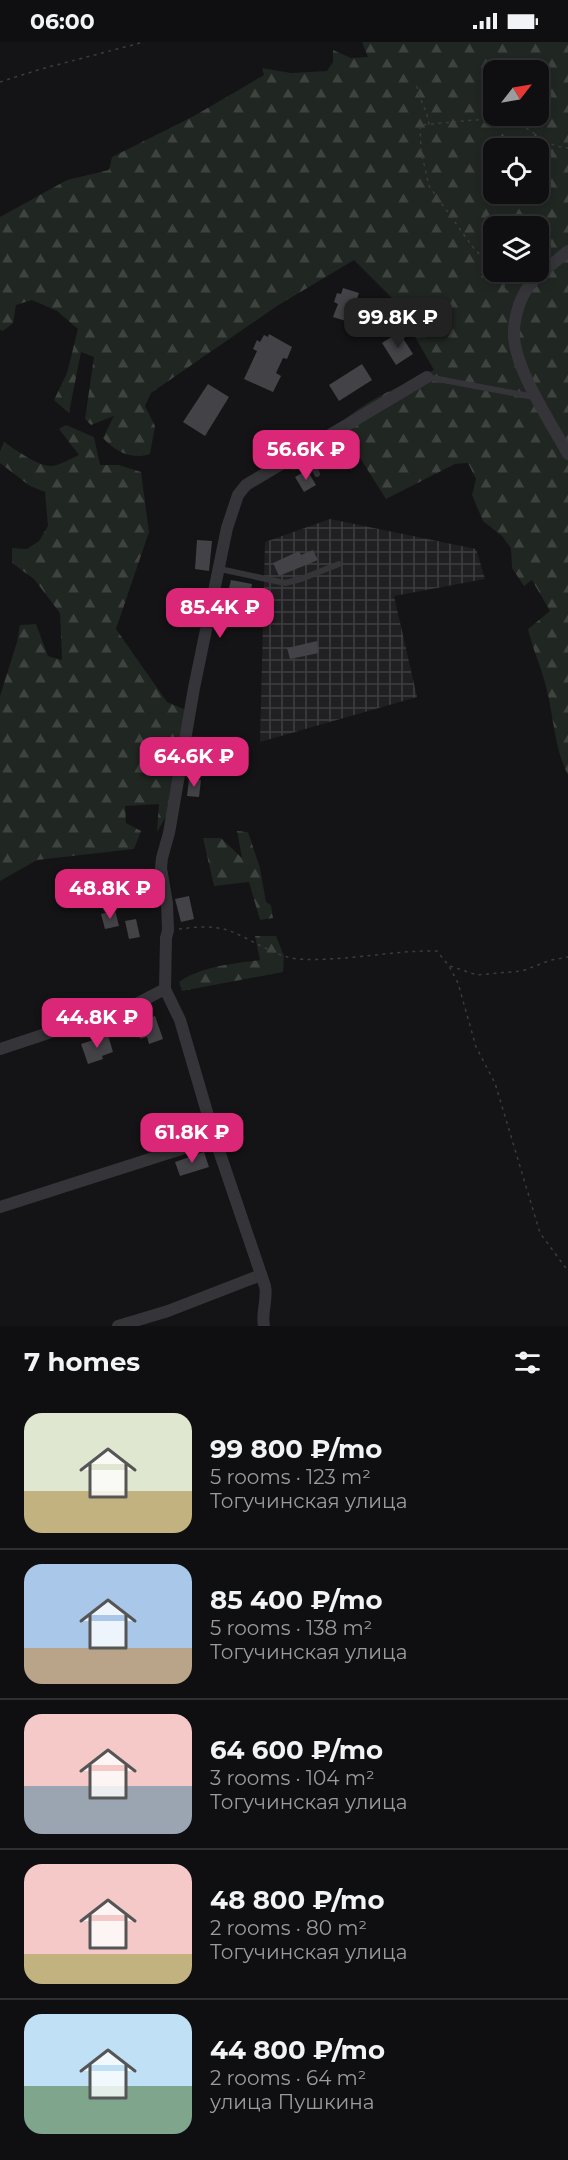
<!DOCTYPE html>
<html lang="en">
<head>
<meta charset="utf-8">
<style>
	:root { --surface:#0f0e10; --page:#1d1c1e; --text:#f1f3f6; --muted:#9b9c9f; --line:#2f2e30; --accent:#db2777 }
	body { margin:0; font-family:Montserrat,sans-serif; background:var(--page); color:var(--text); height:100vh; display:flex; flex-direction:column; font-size:22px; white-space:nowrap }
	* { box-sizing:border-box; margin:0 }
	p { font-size:20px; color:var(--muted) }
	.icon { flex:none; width:33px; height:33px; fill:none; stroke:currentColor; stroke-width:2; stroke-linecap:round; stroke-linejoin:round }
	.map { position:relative; height:1284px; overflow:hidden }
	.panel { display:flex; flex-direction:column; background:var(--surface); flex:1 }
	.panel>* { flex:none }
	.needle { width:39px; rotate:59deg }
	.tools { position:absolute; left:483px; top:18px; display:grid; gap:12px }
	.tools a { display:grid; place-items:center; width:66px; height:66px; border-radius:12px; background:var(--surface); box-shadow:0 3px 9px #0003,0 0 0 2px var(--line); font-size:30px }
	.price { position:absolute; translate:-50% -51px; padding:0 14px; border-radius:12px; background:var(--accent); color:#fff; font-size:20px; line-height:39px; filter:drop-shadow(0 2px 3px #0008) }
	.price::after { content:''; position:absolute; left:50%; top:36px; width:18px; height:14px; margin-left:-9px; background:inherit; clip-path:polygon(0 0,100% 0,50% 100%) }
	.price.current { background:#222; color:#fff }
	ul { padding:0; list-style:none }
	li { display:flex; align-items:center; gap:18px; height:150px; padding:0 24px }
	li+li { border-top:2px solid var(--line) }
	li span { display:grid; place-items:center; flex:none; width:168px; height:120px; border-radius:18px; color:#555 }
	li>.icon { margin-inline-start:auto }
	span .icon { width:72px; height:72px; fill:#fffc; stroke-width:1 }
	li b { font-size:26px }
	h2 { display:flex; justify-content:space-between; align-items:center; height:72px; padding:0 24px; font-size:26px }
	.status { display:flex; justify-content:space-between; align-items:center; height:42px; padding:0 30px; background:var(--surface); direction:ltr }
	.status svg { height:16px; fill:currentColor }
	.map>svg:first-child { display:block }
	.industrial { fill:url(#industrial-grid) }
	.forest { fill:url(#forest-firs); fill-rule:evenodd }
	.building { fill:#434347 }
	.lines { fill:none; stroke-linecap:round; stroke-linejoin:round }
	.path { stroke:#3b3c40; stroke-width:1.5; stroke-dasharray:3 4.5; stroke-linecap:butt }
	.service { stroke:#353539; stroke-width:6 }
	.minor { stroke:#353539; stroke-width:12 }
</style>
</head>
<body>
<div class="status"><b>06:00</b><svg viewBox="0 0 49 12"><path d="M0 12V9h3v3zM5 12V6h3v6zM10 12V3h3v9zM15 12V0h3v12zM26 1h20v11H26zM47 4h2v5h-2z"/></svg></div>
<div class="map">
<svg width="568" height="1284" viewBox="0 0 568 1284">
	<defs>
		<pattern id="industrial-grid" width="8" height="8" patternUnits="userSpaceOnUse" patternTransform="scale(1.5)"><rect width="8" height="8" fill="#201f22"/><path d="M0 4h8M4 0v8" fill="none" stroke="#3e3d40"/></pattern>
		<pattern id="forest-firs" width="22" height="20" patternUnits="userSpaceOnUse" patternTransform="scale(1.5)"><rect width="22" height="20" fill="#202621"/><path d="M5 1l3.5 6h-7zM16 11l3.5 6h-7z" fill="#3e433f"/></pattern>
	</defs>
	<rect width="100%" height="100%" fill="#141315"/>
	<polygon class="industrial" points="330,477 476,507 485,537 394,554 417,655 260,700 265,500"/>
	<g class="forest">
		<path d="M 362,0 L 568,0 L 568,733 C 553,704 554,671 545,641 C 540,622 532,605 528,587 L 550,569 L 532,538 L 524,544 L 512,526 L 511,506 L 502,494 L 483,479 L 472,453 L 476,437 L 468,421 L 455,422 L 386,457 L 340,384 C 355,362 409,340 434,328 L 394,258 L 354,218 L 277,264 L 151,351 L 145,364 L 155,384 L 150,412 C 133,418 115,410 103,396 L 114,374 L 91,383 L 85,377 L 94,315 L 81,310 L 69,371 L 54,358 L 67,331 L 78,287 L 57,269 L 32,258 L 16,263 L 13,281 L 3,289 L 0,288 L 0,175 L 67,138 L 109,128 L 112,115 L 194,74 L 264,33 L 262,26 L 291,31 L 327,29 L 333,20 L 333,8 L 351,16 L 368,15 ZM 494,28 L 538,28 L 538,74 L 494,74 ZM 494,106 L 538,106 L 538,152 L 494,152 ZM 494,184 L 538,184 L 538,230 L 494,230 Z"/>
		<path d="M 66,383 L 94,395 L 100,423 L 119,423 L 141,430 L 149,490 L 116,587 L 167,660 L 186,668 L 168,771 L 157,790 L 159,762 L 125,764 L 126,781 L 141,789 L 134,807 L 37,818 L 0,839 L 0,654 L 17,600 L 20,583 L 36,582 L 48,614 L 62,618 L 60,571 L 34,537 L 12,521 L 12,506 L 27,507 L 39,499 L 48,484 L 45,450 L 30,444 L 0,421 L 0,409 L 4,400 C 16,408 37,424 52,424 C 61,423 72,416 79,413 L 59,387 Z"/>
		<polygon points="237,789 248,790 260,826 266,860 271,863 273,876 260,878 249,840 214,844 203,796 221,796 242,816"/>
		<path d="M 255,894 L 276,894 L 284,914 L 283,930 L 182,949 L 179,940 C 202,924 233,922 260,918 Z"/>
	</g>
	<g class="building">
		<polygon points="343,246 359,251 349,280 333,275 338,262 334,260 337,251 341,252"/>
		<polygon points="399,290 413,312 396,323 382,301"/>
		<polygon points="269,292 292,305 287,317 283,316 276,331 281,334 273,350 244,337 257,309 253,307 257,298 260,300 264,293 268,295"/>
		<polygon points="362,322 372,338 339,359 329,343"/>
		<polygon points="208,342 229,355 205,394 183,380"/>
		<polygon points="307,428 316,443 304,450 295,435"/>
		<polygon points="197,498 212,499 209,529 195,527"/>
		<polygon points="313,508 318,518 279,534 273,521 299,509 301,513"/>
		<polygon points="231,538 252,542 247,572 231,569 235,547 229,546"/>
		<polygon points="317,599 319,611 290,617 287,606"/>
		<polygon points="189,737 201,738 199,755 187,754"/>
		<polygon points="189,854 194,877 181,880 175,857"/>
		<polygon points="115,868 119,884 105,887 101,872"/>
		<polygon points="136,877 140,895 129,897 125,879"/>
		<polygon points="155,974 163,997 149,1002 147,995 140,997 137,988 143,986 141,979"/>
		<polygon points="108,993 113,1010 102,1014 103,1017 88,1022 81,1002"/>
		<polygon points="204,1110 209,1125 180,1134 175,1120"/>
	</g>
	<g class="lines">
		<g class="path">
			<polyline points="0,40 41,27 144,0"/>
			<path d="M 417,44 C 419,58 428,69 429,83"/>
			<path d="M 494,229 L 472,204 L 429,144 L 421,109 L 420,83 L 497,76 C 531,79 538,104 568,106"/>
			<polyline points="494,230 502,239 510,254"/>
			<path d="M 179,887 C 195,885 214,883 230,889 C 251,897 276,915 298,917 C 345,920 391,908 437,909 L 449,924 L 458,941 L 476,1005 L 495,1041 L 540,1191 L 568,1229"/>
			<polyline points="450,924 477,933 522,929 551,918 568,915"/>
		</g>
		<g class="service">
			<polyline points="427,335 534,355"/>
			<polyline points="306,408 317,432"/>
			<polyline points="220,527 285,541 301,537 339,522"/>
		</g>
		<g class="minor">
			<path d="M 568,209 C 553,223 535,232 525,250 C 518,262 513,281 514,295 C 517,331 550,379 568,412"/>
			<polyline points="0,1007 136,962 165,947"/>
			<polyline points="0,1165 203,1100 214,1094"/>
			<polyline points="118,1284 168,1269 261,1233"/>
			<path d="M 264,1284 C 261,1271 268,1257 265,1244 L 214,1094 L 180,978 L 165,947 L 166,896 L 168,888 L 167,861 L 161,826 L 162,816 L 169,791 L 194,646 L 227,486 L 238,453 L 246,443 L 427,335"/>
		</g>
	</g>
</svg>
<div class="tools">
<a><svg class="needle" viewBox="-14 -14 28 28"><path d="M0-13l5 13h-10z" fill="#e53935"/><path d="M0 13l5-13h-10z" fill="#9b9c9f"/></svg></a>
<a><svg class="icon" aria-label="locate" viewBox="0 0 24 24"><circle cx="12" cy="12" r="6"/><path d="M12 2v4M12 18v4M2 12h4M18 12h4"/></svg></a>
<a><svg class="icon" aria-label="layers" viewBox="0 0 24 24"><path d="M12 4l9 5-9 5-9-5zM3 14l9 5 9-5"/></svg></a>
</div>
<b class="price current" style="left:398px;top:307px">99.8K ₽</b>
<b class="price" style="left:306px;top:439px">56.6K ₽</b>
<b class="price" style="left:220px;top:597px">85.4K ₽</b>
<b class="price" style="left:194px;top:746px">64.6K ₽</b>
<b class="price" style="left:110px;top:878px">48.8K ₽</b>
<b class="price" style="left:97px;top:1007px">44.8K ₽</b>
<b class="price" style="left:192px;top:1122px">61.8K ₽</b>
</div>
<section class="panel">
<h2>7 homes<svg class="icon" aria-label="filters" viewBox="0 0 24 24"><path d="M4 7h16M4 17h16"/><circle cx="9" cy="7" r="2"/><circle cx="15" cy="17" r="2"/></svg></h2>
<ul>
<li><span style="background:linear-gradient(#dfe7d0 65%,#c2b280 0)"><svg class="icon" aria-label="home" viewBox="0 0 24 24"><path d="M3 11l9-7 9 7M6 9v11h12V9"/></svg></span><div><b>99 800 ₽/mo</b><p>5 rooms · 123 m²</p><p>Тогучинская улица</p></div></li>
<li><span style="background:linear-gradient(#a9c7e8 70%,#b9a48a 0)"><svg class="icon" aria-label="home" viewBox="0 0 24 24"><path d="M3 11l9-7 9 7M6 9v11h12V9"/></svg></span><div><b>85 400 ₽/mo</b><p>5 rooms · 138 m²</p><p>Тогучинская улица</p></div></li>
<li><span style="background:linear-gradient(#f6c9c9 60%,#9aa5b1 0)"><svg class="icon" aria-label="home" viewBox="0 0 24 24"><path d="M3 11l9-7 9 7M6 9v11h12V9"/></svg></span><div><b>64 600 ₽/mo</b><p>3 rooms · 104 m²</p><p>Тогучинская улица</p></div></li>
<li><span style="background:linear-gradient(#f6c9c9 75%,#c2b280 0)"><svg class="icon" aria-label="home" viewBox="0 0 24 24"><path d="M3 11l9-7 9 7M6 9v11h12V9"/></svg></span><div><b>48 800 ₽/mo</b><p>2 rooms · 80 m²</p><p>Тогучинская улица</p></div></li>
<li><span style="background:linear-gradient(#bfe0f5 60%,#7fa58c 0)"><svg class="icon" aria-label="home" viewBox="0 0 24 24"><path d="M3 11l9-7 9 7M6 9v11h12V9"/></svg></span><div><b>44 800 ₽/mo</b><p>2 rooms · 64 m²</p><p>улица Пушкина</p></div></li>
</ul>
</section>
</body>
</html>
